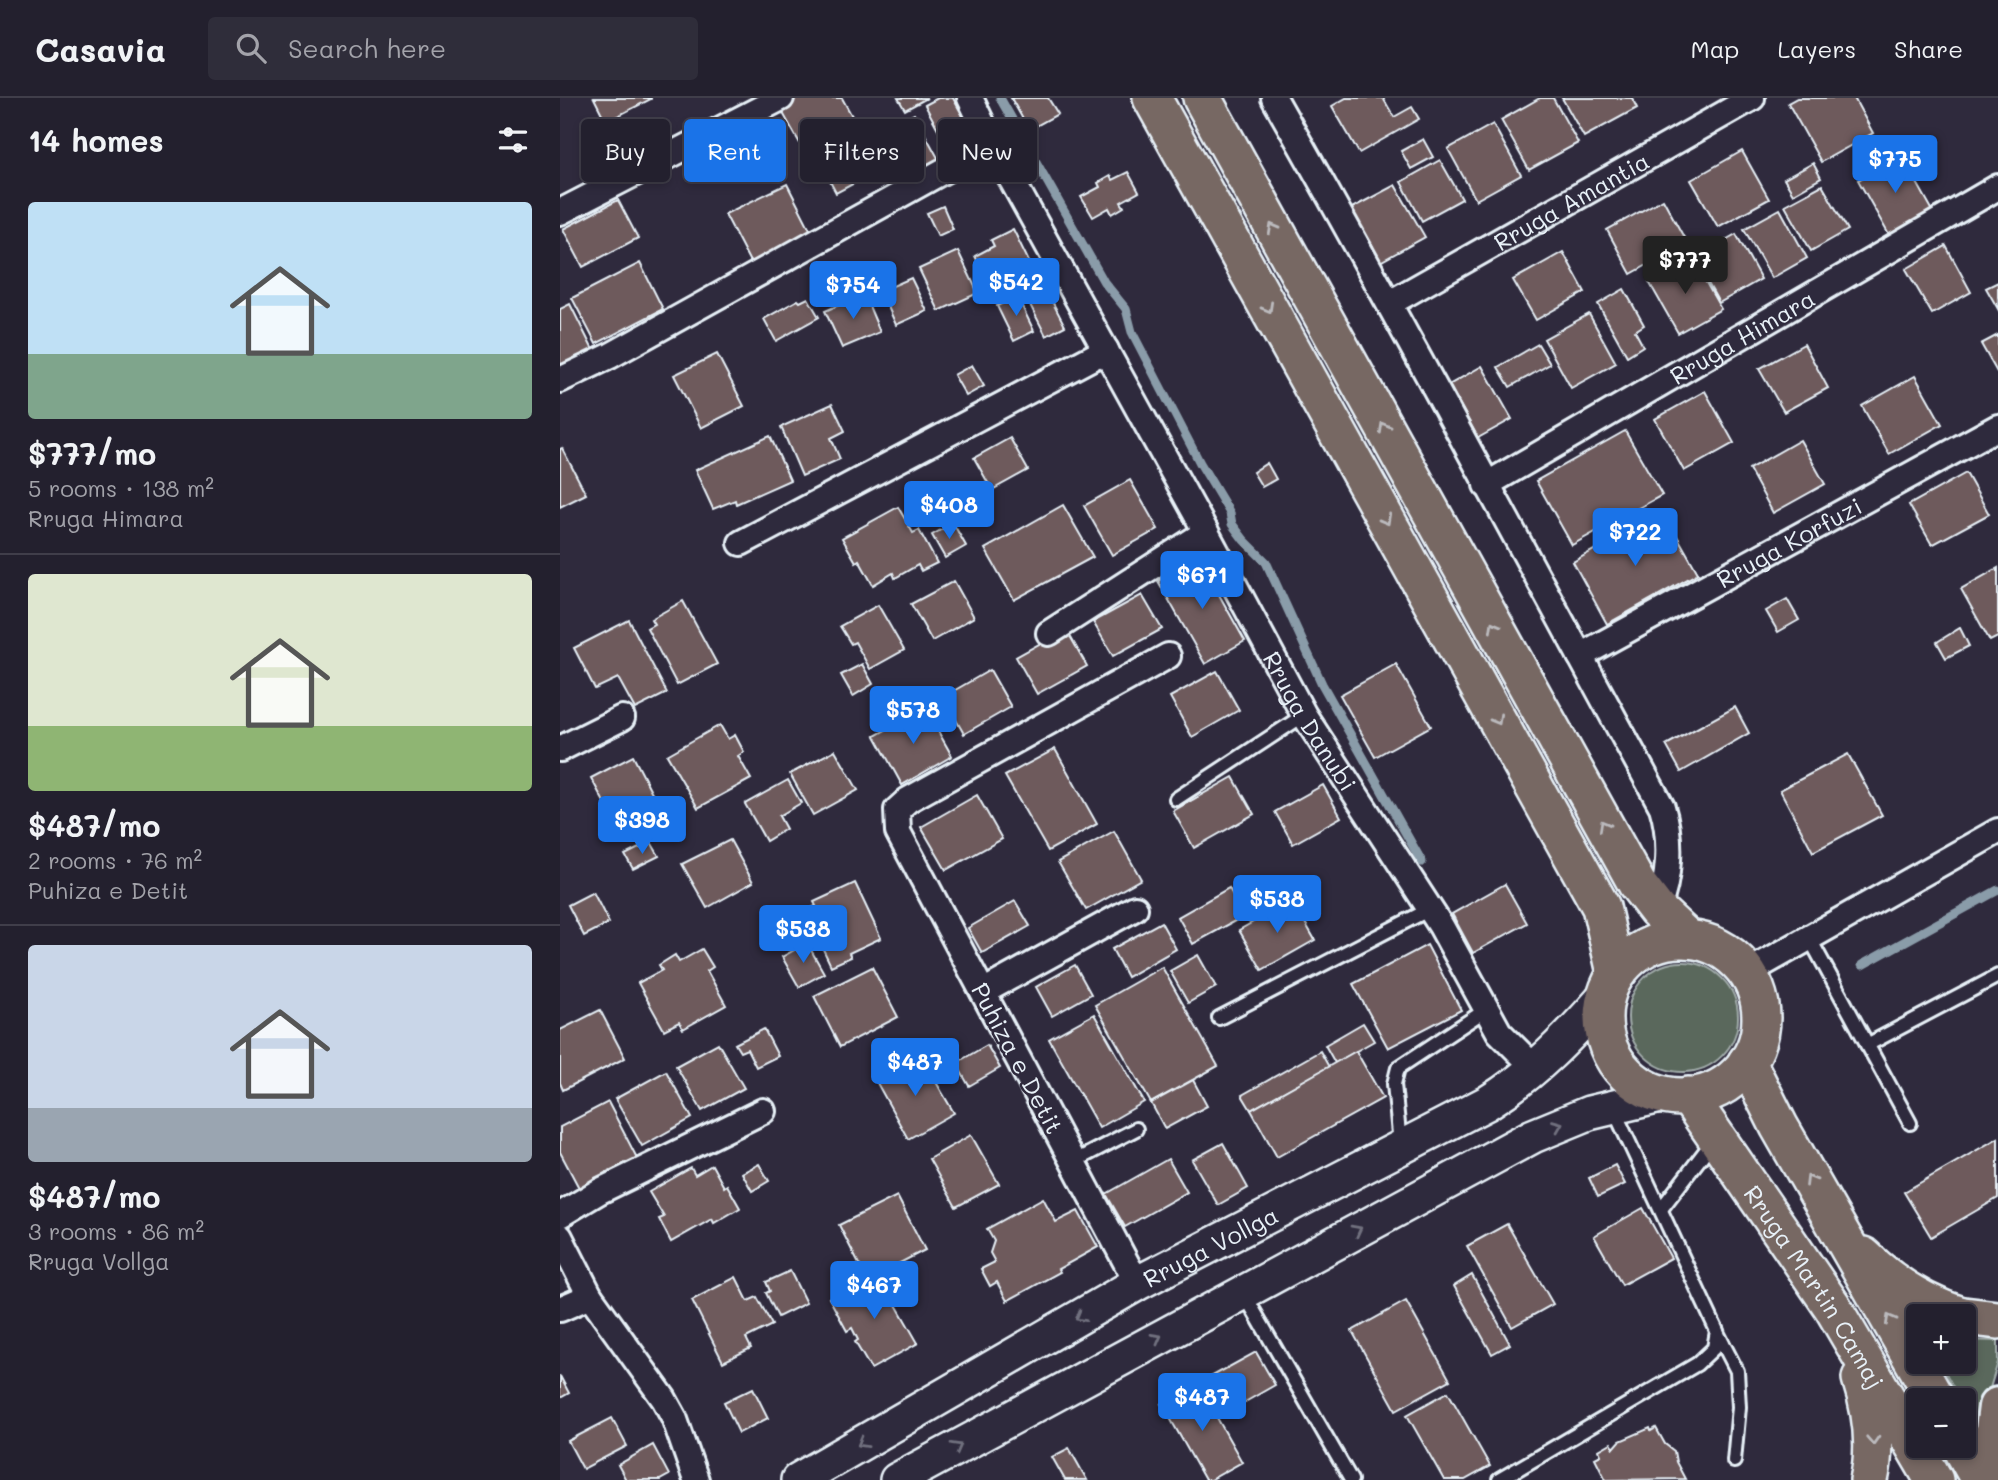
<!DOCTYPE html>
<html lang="en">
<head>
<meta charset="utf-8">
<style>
	:root { --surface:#23202e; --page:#2f2d3a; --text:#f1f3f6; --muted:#a3a3aa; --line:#403e4a; --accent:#1a73e8 }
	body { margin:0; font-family:Mali,sans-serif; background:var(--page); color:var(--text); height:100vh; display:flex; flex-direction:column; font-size:26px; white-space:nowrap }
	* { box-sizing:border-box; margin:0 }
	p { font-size:23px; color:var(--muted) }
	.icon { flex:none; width:38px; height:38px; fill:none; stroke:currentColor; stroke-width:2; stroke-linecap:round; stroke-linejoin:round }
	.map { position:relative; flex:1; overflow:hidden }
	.panel { display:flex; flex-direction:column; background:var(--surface); width:560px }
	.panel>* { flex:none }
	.guide { position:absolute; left:21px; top:21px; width:665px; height:63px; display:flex; gap:14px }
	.controls { position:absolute; left:1346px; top:1206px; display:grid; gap:14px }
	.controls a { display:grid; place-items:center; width:70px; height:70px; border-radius:7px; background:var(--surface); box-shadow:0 4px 10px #0003,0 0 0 2px var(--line); font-size:35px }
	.price { position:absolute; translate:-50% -60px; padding:0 16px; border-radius:7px; background:var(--accent); color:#fff; font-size:23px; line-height:46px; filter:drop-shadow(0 2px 4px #0008) }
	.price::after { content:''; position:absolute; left:50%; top:42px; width:21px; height:16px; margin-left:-10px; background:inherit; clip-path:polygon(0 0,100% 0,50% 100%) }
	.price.current { background:#222; color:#fff }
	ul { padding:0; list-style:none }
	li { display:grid; align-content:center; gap:14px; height:371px; padding:0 28px }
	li+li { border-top:2px solid var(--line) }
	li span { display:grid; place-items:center; height:217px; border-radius:7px; color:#555 }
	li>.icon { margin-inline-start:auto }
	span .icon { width:126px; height:126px; fill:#fffc; stroke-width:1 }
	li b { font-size:30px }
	h2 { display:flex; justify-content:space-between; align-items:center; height:84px; padding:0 28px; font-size:30px }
	.chip { padding:0 24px; border-radius:7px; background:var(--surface); box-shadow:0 4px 10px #0003,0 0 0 2px var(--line); font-size:24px; line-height:63px }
	.chip.current { background:var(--accent); color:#fff }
	header { display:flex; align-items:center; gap:42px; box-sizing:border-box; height:98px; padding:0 35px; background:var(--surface); border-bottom:2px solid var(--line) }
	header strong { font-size:33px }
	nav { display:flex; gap:38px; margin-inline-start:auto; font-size:24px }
	.search { width:490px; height:63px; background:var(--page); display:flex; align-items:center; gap:18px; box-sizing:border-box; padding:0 24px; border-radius:7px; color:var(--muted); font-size:26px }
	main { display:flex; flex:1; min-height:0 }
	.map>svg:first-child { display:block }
	.green { fill:#5a675c; stroke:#a1acaa; stroke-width:2 }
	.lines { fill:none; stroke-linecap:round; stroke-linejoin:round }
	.stream { stroke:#8a9ca9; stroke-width:9 }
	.building { fill:#6e5a5c; stroke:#e8f1f8; stroke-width:2 }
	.lane-casing { stroke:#e8f1f8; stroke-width:18 }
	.street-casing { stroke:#e8f1f8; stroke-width:30 }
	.secondary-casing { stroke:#e8f1f8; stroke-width:38 }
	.primary-casing { stroke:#e8f1f8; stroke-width:42 }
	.highway-casing { stroke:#e8f1f8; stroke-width:44 }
	.lane { stroke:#2f2a3d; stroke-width:12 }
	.street { stroke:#2f2a3d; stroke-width:24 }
	.secondary { stroke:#2f2a3d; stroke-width:33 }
	.primary { stroke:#776864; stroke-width:37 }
	.highway { stroke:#776864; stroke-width:38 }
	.oneway { stroke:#bbbabd }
	.oneway2 { stroke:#70707e }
	.labels { text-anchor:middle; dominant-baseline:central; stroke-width:5; stroke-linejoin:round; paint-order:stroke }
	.street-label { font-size:24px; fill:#e8f1f8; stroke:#2f2a3d }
</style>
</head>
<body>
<header>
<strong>Casavia</strong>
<div class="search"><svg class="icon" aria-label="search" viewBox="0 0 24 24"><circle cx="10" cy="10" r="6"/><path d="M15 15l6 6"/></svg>Search here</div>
<nav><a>Map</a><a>Layers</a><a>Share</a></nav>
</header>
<main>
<section class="panel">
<h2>14 homes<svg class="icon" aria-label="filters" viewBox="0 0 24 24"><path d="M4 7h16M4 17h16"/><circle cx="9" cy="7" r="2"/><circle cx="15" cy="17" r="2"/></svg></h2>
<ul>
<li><span style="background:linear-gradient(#bfe0f5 70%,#7fa58c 0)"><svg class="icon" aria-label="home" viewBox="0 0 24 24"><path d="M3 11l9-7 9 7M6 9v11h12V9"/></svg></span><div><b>$777/mo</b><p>5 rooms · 138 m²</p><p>Rruga Himara</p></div></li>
<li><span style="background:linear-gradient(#dfe7d0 70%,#8fb573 0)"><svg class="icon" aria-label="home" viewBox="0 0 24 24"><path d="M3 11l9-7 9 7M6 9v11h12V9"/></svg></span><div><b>$487/mo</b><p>2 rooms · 76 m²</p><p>Puhiza e Detit</p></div></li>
<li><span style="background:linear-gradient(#c9d6e8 75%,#9aa5b1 0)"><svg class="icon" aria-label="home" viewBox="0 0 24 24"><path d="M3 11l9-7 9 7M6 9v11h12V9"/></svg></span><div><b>$487/mo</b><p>3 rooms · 86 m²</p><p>Rruga Vollga</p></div></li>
</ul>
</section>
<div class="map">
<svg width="1438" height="1382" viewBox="0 0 1438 1382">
	<rect width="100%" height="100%" fill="#2f2a3d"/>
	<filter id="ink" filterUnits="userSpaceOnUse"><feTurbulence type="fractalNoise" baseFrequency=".0143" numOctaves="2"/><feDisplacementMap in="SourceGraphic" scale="14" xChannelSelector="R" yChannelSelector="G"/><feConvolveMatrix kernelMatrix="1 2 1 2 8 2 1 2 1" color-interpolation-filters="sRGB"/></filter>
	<g filter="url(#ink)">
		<g class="green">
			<circle cx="1123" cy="919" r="55"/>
			<polygon points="1404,1242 1438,1243 1438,1264 1423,1313 1421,1342 1404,1308 1404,1302 1400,1302 1380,1264 1404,1264"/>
		</g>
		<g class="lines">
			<g class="stream">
				<polyline points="440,0 544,184 566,211 572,234 640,365 670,415 672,426 684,442 706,464 762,586 862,764"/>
				<polyline points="1302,867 1438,792"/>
			</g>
		</g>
		<g class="building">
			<polygon points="34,0 91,0 91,1 46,24"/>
			<polygon points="233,0 282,0 303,38 252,67 219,8"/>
			<polygon points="338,0 367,0 345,12"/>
			<polygon points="378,0 393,0 404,20 379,33 365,7"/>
			<polygon points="451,0 488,0 498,16 469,32"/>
			<polygon points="823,0 834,19 852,9 859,21 799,55 772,8 786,0"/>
			<polygon points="980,0 993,0 1018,45 969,72 941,22"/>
			<polygon points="1002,0 1072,0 1077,10 1024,39"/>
			<polygon points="1237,0 1294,0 1313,35 1261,64 1228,5"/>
			<polygon points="354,16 383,69 333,95 305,42"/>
			<polygon points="933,26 961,77 916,102 888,51"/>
			<polygon points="863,41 873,59 851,71 841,53"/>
			<polygon points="292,49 297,58 308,51 319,72 276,95 265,74 279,67 274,60"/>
			<polygon points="1182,53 1209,101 1158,129 1131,82"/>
			<polygon points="1342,58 1373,113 1329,137 1298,82"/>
			<polygon points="880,62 902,101 862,123 841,84"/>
			<polygon points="1253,65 1261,80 1233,96 1224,81"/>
			<polygon points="568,74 579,94 561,104 564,109 552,116 549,110 533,119 521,99 540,89 538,85 550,78 552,82"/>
			<polygon points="227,86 252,135 191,166 165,116"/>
			<polygon points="835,87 865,139 820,164 790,111"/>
			<polygon points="1262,87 1288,132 1251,153 1225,107"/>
			<polygon points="1103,101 1127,145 1071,176 1047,132"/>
			<polygon points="58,102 78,140 23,169 3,131"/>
			<polygon points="383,108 393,131 378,138 367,115"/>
			<polygon points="1220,111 1247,160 1212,180 1184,131"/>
			<polygon points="453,131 472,170 431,190 415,158 434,148 431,142"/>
			<polygon points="1176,136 1201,181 1159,205 1134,160"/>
			<polygon points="1386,148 1411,194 1372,216 1346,171"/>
			<polygon points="398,153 418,195 379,213 359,171"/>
			<polygon points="1003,154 1025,194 976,222 953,182"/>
			<polygon points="1132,160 1161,211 1118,235 1089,184"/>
			<polygon points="80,165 103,211 36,246 12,200"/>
			<polygon points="351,180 367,213 336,227 321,193"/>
			<polygon points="1438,184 1438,211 1426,190"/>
			<polygon points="483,186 505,228 486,238 464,195"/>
			<polygon points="1064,191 1084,227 1075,233 1083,248 1067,258 1038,206"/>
			<polygon points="304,196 320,234 282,250 265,213"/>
			<polygon points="457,198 474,233 454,243 437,208"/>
			<polygon points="248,200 259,219 216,243 204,221 238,202 240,204"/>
			<polygon points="10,206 33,252 0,269 0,211"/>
			<polygon points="1029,216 1056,265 1011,290 984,241"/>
			<polygon points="1438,237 1438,276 1421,246"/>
			<polygon points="978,246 990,266 950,289 938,269"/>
			<polygon points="1244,246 1268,290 1224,314 1199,271"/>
			<polygon points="157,256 184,308 141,330 114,277"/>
			<polygon points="412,267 424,288 406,298 394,277"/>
			<polygon points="922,268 952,321 918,340 889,287"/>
			<polygon points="1355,278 1382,326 1329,356 1302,308"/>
			<polygon points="1145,293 1174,345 1124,373 1095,321"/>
			<polygon points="272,306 285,333 271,340 280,361 242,378 221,329"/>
			<polygon points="1065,333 1102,397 1012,447 976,383"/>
			<polygon points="210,338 230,382 176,406 175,402 153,411 135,372"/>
			<polygon points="450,340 468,372 432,392 414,360"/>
			<polygon points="1240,342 1265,386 1213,415 1189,371"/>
			<polygon points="2,350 26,396 0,409 0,351"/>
			<polygon points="707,365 716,381 702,389 693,374"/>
			<polygon points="1406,375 1429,416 1372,447 1349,407"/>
			<polygon points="570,382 598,431 552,457 524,408"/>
			<polygon points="503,407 533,459 454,502 425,451"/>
			<polygon points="338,409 353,435 359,432 377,465 361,473 358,467 335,480 333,475 313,487 299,462 296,464 282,440"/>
			<polygon points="1103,413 1138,475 1047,526 1013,464"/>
			<polygon points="393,425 406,448 385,460 372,437"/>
			<polygon points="639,461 685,543 645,566 598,483"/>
			<polygon points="1438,470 1438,539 1430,543 1401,491"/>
			<polygon points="394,483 414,519 372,543 351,506"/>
			<polygon points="582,497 602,531 553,558 533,524"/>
			<polygon points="1227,501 1239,522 1218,534 1206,513"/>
			<polygon points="123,503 157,566 117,587 87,530 94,526 91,521"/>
			<polygon points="318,507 344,552 310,571 295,544 291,546 280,528"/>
			<polygon points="69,522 107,595 75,611 58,580 35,591 14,550"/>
			<polygon points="1400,530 1409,548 1386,560 1377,544"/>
			<polygon points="506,531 527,568 477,596 456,559"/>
			<polygon points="302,566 313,586 293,598 281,577"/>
			<polygon points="836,566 871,628 815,659 780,597"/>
			<polygon points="430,572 451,609 404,636 383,599"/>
			<polygon points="657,573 679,612 632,639 610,599"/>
			<polygon points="1175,609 1189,635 1121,674 1106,647"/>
			<polygon points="365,610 392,658 342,687 315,638"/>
			<polygon points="160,627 168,641 175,637 184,654 178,658 191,681 138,710 107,657"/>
			<polygon points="495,651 537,726 488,753 445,678"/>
			<polygon points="275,652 298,692 253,717 230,676"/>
			<polygon points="1288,656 1322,717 1253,754 1220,692"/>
			<polygon points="73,658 102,714 61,736 31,680"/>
			<polygon points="673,679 694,716 634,750 613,713"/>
			<polygon points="228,682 241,705 219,718 226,731 206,743 185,706"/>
			<polygon points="763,687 781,719 733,746 715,714"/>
			<polygon points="417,697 442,741 386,772 361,729"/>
			<polygon points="554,733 581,781 526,812 498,764"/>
			<polygon points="170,742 193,784 147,810 122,766"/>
			<polygon points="91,744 99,758 73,771 65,757"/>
			<polygon points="295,785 321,840 289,855 291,859 271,868 245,813 256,808 254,804"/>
			<polygon points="945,786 967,825 913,855 892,816"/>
			<polygon points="669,790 684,818 633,846 618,819"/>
			<polygon points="33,794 49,825 24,838 8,807"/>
			<polygon points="732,802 755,842 702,872 679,832"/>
			<polygon points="455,803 470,828 422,855 408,830"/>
			<polygon points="601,824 616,851 567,879 552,851"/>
			<polygon points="247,845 264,875 239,889 222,859"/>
			<polygon points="867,847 901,912 828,950 793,886"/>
			<polygon points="142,851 153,869 147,873 166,907 123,931 119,924 104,932 78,885 102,872 99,867 115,857 119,864"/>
			<polygon points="638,857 656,889 628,905 610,873"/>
			<polygon points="515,867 531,896 492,918 476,889"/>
			<polygon points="312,869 338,919 280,949 254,898"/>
			<polygon points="602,869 658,968 591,1005 535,907"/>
			<polygon points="40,912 65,960 3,992 0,985 0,932"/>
			<polygon points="534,916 584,1004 539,1030 489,941"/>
			<polygon points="803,925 814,943 775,965 765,947"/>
			<polygon points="204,931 218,958 196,969 187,951 180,954 175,946"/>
			<polygon points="158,945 184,990 142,1013 116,968"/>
			<polygon points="427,947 440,970 409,988 396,965"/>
			<polygon points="760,953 769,969 691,1012 682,997"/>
			<polygon points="796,953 823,1000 717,1059 691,1012"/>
			<polygon points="362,960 394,1015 348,1041 317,985"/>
			<polygon points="106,973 132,1020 82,1048 55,1001"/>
			<polygon points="633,982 647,1008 605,1031 591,1005"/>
			<polygon points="48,1004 77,1060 19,1090 0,1054 0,1029"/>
			<polygon points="411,1037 439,1086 396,1109 369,1061"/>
			<polygon points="1438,1040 1438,1100 1371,1139 1344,1094"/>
			<polygon points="663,1045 688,1090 658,1107 632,1062"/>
			<polygon points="608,1061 627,1094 565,1129 546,1096"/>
			<polygon points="199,1066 209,1083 192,1093 182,1075"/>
			<polygon points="152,1067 164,1089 167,1087 180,1110 154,1125 152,1121 111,1144 99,1121 104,1119 89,1094 131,1070 135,1077"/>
			<polygon points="1055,1067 1065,1086 1038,1099 1029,1080"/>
			<polygon points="337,1098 365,1152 307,1182 279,1127"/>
			<polygon points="483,1100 496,1124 518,1113 538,1149 498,1171 500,1174 447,1203 437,1184 430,1188 421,1171 435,1164 430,1155 434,1143 427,1131"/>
			<polygon points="1083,1110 1111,1160 1062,1187 1034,1138"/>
			<polygon points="947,1126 993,1206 952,1229 907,1148"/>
			<polygon points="230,1173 246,1205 218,1219 206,1195 210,1193 206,1184"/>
			<polygon points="319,1177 358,1245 311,1271 295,1244 298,1242 292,1230 287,1233 269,1200 303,1181 305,1184"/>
			<polygon points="912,1177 950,1246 932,1256 894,1188"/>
			<polygon points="176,1179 188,1203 197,1199 212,1227 186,1240 191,1250 163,1264 132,1202"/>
			<polygon points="846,1203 890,1282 836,1312 792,1233"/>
			<polygon points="696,1254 715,1287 657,1320 638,1286"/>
			<polygon points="0,1278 9,1295 0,1300"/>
			<polygon points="638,1286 682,1364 650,1382 645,1382 602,1306"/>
			<polygon points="193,1290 208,1320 179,1335 164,1304"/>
			<polygon points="888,1294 930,1368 905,1382 884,1382 847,1317"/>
			<polygon points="52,1320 67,1348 23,1371 8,1343"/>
			<polygon points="1090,1330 1091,1333 1096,1330 1105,1346 1114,1353 1116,1364 1125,1381 1046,1382 1035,1360 1041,1357 1039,1352 1051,1345 1054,1350 1060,1343"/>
			<polygon points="93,1347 109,1377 100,1382 66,1382 58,1367"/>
			<polygon points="509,1350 527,1382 505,1382 492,1359"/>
		</g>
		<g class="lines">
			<g class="lane-casing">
				<g id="lane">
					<polyline points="616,701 744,617"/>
					<polyline points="1250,841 1350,1025"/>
					<polyline points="659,920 870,811"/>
					<polyline points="1307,947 1438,878"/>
					<polyline points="840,1046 834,986 838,970 927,911"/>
					<polyline points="513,1064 576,1031"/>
					<polyline points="1101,1111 1154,1042"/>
					<polyline points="683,1194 791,1382"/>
					<polyline points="1157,1234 1177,1273 1179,1309 1174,1363"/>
					<polyline points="939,1382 1137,1266 1154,1250 1157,1233 1054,1012"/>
				</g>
			</g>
			<g class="street-casing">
				<g id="street">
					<path id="s1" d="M 410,0 L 432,46 L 646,434 L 744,617 L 881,828 L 939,934 L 976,971"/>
					<path d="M 714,0 C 847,234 973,472 1102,709 C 1112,741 1110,781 1097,812"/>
					<polyline points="0,114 221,0"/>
					<path id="s2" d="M 830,205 L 1192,0"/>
					<polyline points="0,282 50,258 432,46"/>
					<path id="s3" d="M 926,387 L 1438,89"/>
					<polyline points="181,445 546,252"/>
					<polyline points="489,535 646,434"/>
					<path id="s4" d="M 1020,558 L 1438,329"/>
					<polyline points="0,651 62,620"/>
					<polyline points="1187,875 1438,733"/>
					<polyline points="423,894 575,810"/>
					<polyline points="0,1117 40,1093 203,1013"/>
					<polyline points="0,1139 30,1198 104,1301 114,1319 136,1382"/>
					<polyline points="580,1184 569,1170 338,734 337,712 348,702 608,558"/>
					<polyline points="0,1211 30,1198"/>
				</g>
			</g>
			<g class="secondary-casing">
				<g id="secondary">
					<path id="s5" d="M 238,1382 L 580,1184 L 927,1005 C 974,976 1010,938 1046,897"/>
					<polyline points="337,1382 973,1038 1029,1015 1105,997"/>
				</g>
			</g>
			<g class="primary-casing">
				<g id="primary">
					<polyline points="592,0 1041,809 1056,875"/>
					<polyline points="642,0 1077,786 1097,812 1128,841"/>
					<circle cx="1122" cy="920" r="79"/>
					<polyline points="1187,964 1219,1028 1376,1302"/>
					<path id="s6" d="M 1128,998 L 1272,1208 L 1374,1382"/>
					<path d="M 1303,1158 C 1332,1186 1363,1206 1402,1218"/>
					<polyline points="1404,1218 1438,1222"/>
					<path d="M 1301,1280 C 1312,1314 1317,1347 1309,1382"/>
					<polyline points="1401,1348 1420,1382"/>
				</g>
			</g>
			<g class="highway-casing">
				<polyline id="highway" points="1438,1309 1434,1340 1438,1377"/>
			</g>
			<use href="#lane" class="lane"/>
			<use href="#street" class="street"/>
			<use href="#secondary" class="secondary"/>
			<use href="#primary" class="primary"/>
			<use href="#highway" class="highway"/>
		</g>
		<defs><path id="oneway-chevron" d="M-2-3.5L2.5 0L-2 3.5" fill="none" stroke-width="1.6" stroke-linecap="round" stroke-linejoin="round" transform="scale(1.75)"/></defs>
		<g class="oneway">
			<use href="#oneway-chevron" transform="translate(713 130) rotate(-119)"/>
			<use href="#oneway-chevron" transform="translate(708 210) rotate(61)"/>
			<use href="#oneway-chevron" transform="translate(824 329) rotate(-119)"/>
			<use href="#oneway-chevron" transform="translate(826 422) rotate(61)"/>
			<use href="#oneway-chevron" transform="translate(934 528) rotate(-119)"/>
			<use href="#oneway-chevron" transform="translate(937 622) rotate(61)"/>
			<use href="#oneway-chevron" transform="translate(1044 727) rotate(-119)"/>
			<use href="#oneway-chevron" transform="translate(1250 1082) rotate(-121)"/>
			<use href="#oneway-chevron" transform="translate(1330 1221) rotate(-119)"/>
			<use href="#oneway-chevron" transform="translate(1313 1342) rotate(87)"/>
		</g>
		<g class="oneway2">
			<use href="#oneway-chevron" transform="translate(998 1027) rotate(-22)"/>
			<use href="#oneway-chevron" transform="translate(797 1132) rotate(-28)"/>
			<use href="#oneway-chevron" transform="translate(520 1219) rotate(150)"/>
			<use href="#oneway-chevron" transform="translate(597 1240) rotate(-29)"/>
			<use href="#oneway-chevron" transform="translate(302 1345) rotate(150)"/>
			<use href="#oneway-chevron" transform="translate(397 1349) rotate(-29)"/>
		</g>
	</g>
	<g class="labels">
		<g class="street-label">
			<text stroke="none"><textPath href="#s2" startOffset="208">Rruga Amantia</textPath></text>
			<text stroke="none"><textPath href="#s3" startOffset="296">Rruga Himara</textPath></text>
			<text stroke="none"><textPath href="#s4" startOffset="238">Rruga Korfuzi</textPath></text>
			<text stroke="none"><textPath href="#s1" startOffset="710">Rruga Danubi</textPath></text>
			<text transform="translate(458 960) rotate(62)">Puhiza e Detit</text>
			<text stroke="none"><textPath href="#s5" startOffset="474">Rruga Vollga</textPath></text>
			<text stroke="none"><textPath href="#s6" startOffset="229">Rruga Martin Camaj</textPath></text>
		</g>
	</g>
</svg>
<div class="controls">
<a>+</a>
<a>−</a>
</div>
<b class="price" style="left:1335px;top:97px">$775</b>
<b class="price current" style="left:1125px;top:198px">$777</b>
<b class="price" style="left:456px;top:220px">$542</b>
<b class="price" style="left:293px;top:223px">$754</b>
<b class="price" style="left:389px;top:443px">$408</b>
<b class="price" style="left:1075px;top:470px">$722</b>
<b class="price" style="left:642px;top:513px">$671</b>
<b class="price" style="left:353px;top:648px">$578</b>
<b class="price" style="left:82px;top:758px">$398</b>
<b class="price" style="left:717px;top:837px">$538</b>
<b class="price" style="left:243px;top:867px">$538</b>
<b class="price" style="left:355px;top:1000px">$487</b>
<b class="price" style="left:314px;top:1223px">$467</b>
<b class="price" style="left:642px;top:1335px">$487</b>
<div class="guide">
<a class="chip">Buy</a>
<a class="chip current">Rent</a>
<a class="chip">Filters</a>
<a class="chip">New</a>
</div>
</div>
</main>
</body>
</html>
